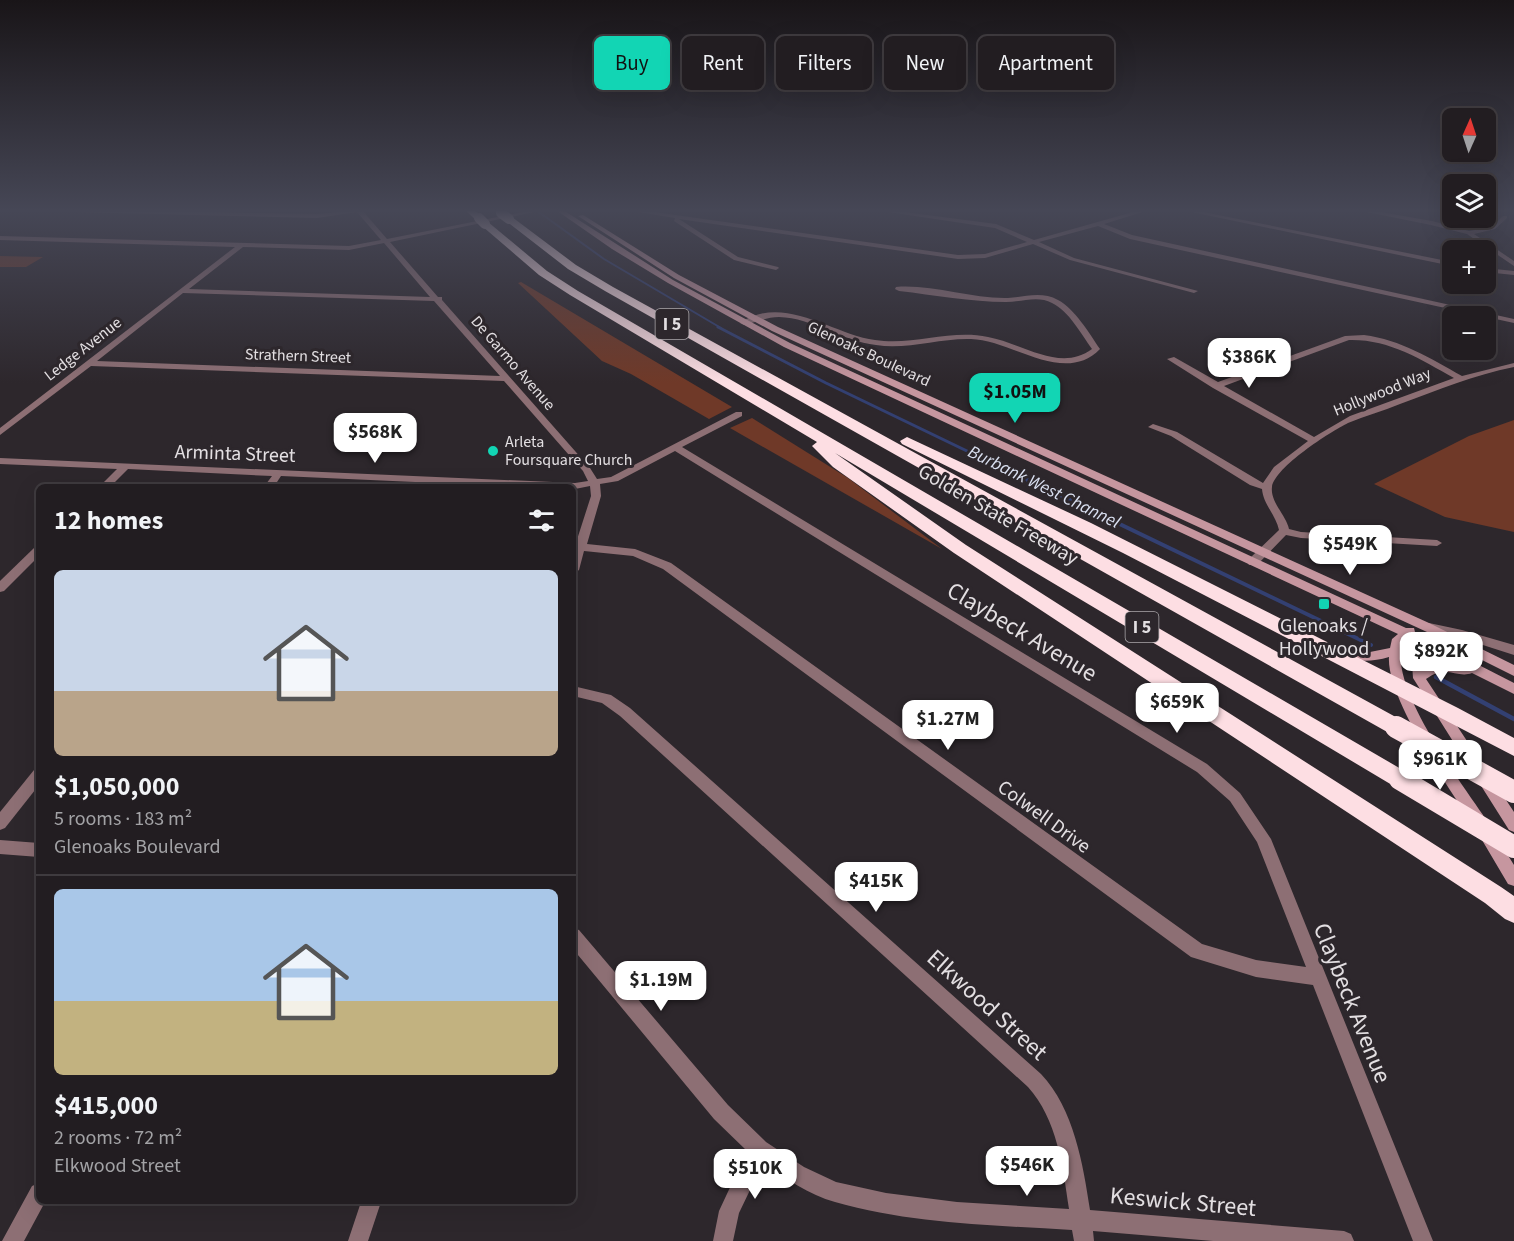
<!DOCTYPE html>
<html lang="en">
<head>
<meta charset="utf-8">
<style>
	:root { --surface:#221d21; --page:#2a262a; --text:#f1f3f6; --muted:#a2a2a5; --line:#3f3b3f; --accent:#12d5b4 }
	body { margin:0; font-family:"Source Sans 3",sans-serif; background:var(--page); color:var(--text); height:100vh; display:flex; flex-direction:column; font-size:22px; white-space:nowrap }
	* { box-sizing:border-box; margin:0 }
	p { font-size:20px; color:var(--muted) }
	.icon { flex:none; width:33px; height:33px; fill:none; stroke:currentColor; stroke-width:2; stroke-linecap:round; stroke-linejoin:round }
	.map { position:relative; flex:1; overflow:hidden }
	.panel { position:absolute; left:36px; top:484px; width:540px; height:720px; display:flex; flex-direction:column; background:var(--surface); border-radius:9px; box-shadow:0 6px 24px #0002,0 0 0 2px var(--line) }
	.panel>* { flex:none }
	.hud { position:absolute; left:594px; top:36px; width:570px; height:54px; display:flex; gap:12px }
	.needle { width:39px; rotate:3deg }
	.tools { position:absolute; left:1442px; top:108px; display:grid; gap:12px }
	.tools a { display:grid; place-items:center; width:54px; height:54px; border-radius:9px; background:var(--surface); box-shadow:0 6px 24px #0002,0 0 0 2px var(--line); font-size:30px }
	.price { position:absolute; translate:-50% -51px; padding:0 14px; border-radius:12px; background:#fff; color:#222; font-size:20px; line-height:39px; filter:drop-shadow(0 2px 3px #0008) }
	.price::after { content:''; position:absolute; left:50%; top:36px; width:18px; height:14px; margin-left:-9px; background:inherit; clip-path:polygon(0 0,100% 0,50% 100%) }
	.price.current { background:var(--accent); color:#111 }
	ul { padding:0; list-style:none }
	li { display:grid; align-content:center; gap:12px; height:318px; padding:0 18px }
	li+li { border-top:2px solid var(--line) }
	li span { display:grid; place-items:center; height:186px; border-radius:9px; color:#555 }
	li>.icon { margin-inline-start:auto }
	span .icon { width:108px; height:108px; fill:#fffc; stroke-width:1 }
	li b { font-size:26px }
	h2 { display:flex; justify-content:space-between; align-items:center; height:72px; padding:0 18px; font-size:26px }
	.chip { padding:0 21px; border-radius:9px; background:var(--surface); box-shadow:0 6px 24px #0002,0 0 0 2px var(--line); font-size:21px; line-height:54px }
	.chip.current { background:var(--accent); color:#111 }
	.map>svg:first-child { display:block }
	.green { fill:#6f3928 }
	.lines { fill:none; stroke-linecap:round; stroke-linejoin:round }
	.stream-far3 { stroke:#334072; stroke-width:2 }
	.stream-far2 { stroke:#334072; stroke-width:3 }
	.stream-far1 { stroke:#334072; stroke-width:4 }
	.stream { stroke:#334072; stroke-width:4.5 }
	.street { fill:#8d6f74; fill-rule:evenodd }
	.secondary { fill:#c6969f; fill-rule:evenodd }
	.highway { fill:#fddee3; fill-rule:evenodd }
	.highway-bridge-far1 { stroke:#fddee3; stroke-width:10 }
	.highway-bridge { stroke:#fddee3; stroke-width:22 }
	.poi-dot { fill:#12d5b4; stroke:#2d272c; stroke-width:2 }
	.labels { text-anchor:middle; dominant-baseline:central; stroke-width:6; stroke-linejoin:round; paint-order:stroke }
	.far-street-label { font-size:16px; fill:#e3dfe2; stroke:#2d272c }
	.far-poi-label { font-size:16px; fill:#e3dfe2; stroke:#2d272c; text-anchor:start }
	.shield { fill:#2d272c; stroke:#aca8ab; stroke-width:1.5 }
	.shield-label { font-size:18px; font-weight:bold; fill:#e3dfe2 }
	.far-water-label { font-size:18px; font-style:italic; fill:#dae0f1; stroke:#2d272c }
	.street-label { font-size:20px; fill:#e3dfe2; stroke:#2d272c }
	.poi-label { font-size:20px; fill:#e3dfe2; stroke:#2d272c }
	.near-street-label { font-size:24px; fill:#e3dfe2; stroke:#2d272c }
</style>
</head>
<body>
<div class="map">
<svg width="1514" height="1241" viewBox="0 0 1514 1241">
	<rect width="100%" height="100%" fill="#2d272c"/>
	<g class="green">
		<polygon points="0,256 43,257 26,267 0,267"/>
		<polygon points="521,282 732,407 709,419 631,374 602,361 518,283"/>
		<polygon points="752,418 848,478 942,549 730,428"/>
		<polygon points="1514,420 1514,532 1445,517 1374,484 1469,436"/>
	</g>
	<g class="lines">
		<polyline class="stream-far3" points="536,210 604,259 721,328"/>
		<polyline class="stream-far2" points="718,327 826,383 1027,480"/>
		<polyline class="stream-far1" points="1024,478 1371,645"/>
		<polyline class="stream" points="1436,677 1514,719"/>
		<g class="street">
			<path d="M 72,210 L 317,214 L 362,210 L 387,239 L 533,210 L 544,210 L 390,242 L 438,297 L 442,297 L 442,300 L 590,468 L 597,479 L 611,477 L 736,412 L 742,412 L 742,416 L 682,447 L 1207,764 L 1240,793 L 1271,839 L 1433,1241 L 1413,1241 L 1313,985 L 1256,977 L 1191,957 L 663,569 L 633,556 L 584,551 L 579,570 L 573,574 L 573,552 L 591,496 L 590,486 L 575,489 L 281,476 L 273,488 L 263,488 L 272,476 L 128,469 L 109,488 L 98,488 L 117,469 L 0,464 L 0,458 L 575,483 L 588,481 L 583,471 L 504,381 L 91,366 L 0,435 L 0,428 L 235,247 L 0,240 L 0,236 L 349,246 L 381,240 L 357,212 L 317,218 L 75,212 ZM 384,243 L 430,297 L 189,289 L 243,247 L 349,250 ZM 183,293 L 434,301 L 500,376 L 97,361 ZM 675,451 L 1197,772 L 1230,801 L 1257,842 L 1306,967 L 1256,960 L 1202,944 L 671,563 L 635,549 L 587,544 L 601,496 L 600,484 L 618,481 Z"/>
			<polygon points="626,210 640,210 958,255 985,254 1027,242 995,228 875,210 889,210 996,224 1034,240 1140,210 1149,210 1104,224 1132,235 1514,319 1514,323 1130,239 1098,226 1039,242 1074,258 1198,291 1194,293 1070,260 1033,244 985,258 958,259 679,219 738,257 778,267 779,268 776,270 734,260 674,221 675,218"/>
			<polygon points="1182,210 1193,210 1452,262 1452,266"/>
			<polygon points="1357,210 1369,210 1432,221 1469,231 1491,227 1503,216 1507,216 1507,218 1495,229 1474,234 1514,261 1514,266 1467,234 1431,225"/>
			<polygon points="1485,268 1514,271 1514,275 1485,272"/>
			<path d="M 896,287 C 931,284 972,299 1008,298 C 1024,297 1042,291 1058,300 C 1075,309 1089,333 1100,349 C 1064,386 1012,340 971,339 C 939,338 907,350 876,345 C 842,341 813,318 779,317 C 767,317 756,322 744,325 L 740,323 C 783,293 832,334 875,340 C 913,346 950,329 988,337 C 1022,343 1060,373 1092,349 C 1081,334 1069,311 1052,303 C 1038,295 1021,302 1006,302 C 971,302 934,295 899,291 L 895,289 Z"/>
			<path d="M 1364,335 C 1401,340 1430,358 1462,376 L 1514,363 L 1514,367 C 1474,375 1438,390 1400,404 C 1383,411 1365,416 1348,423 C 1330,432 1275,467 1272,487 C 1270,502 1286,515 1289,529 L 1301,532 L 1437,540 L 1442,543 L 1437,546 L 1301,538 L 1286,535 L 1257,565 L 1249,565 L 1247,562 L 1249,559 L 1279,530 C 1276,515 1263,504 1262,489 L 1250,485 L 1171,436 L 1148,427 L 1153,424 L 1177,432 L 1263,483 L 1274,467 L 1308,441 L 1213,388 L 1167,359 L 1174,357 L 1218,382 L 1345,336 ZM 1349,340 C 1389,339 1420,359 1454,378 L 1350,416 L 1314,437 L 1224,386 Z"/>
			<polygon points="39,546 39,556 4,591 0,592 0,581 35,547"/>
			<polygon points="1429,623 1462,630 1514,645 1514,655 1461,638 1425,630 1423,627 1425,624"/>
			<path d="M 573,686 L 611,695 L 630,708 L 1041,1074 C 1074,1109 1083,1164 1090,1210 L 1344,1231 L 1351,1234 L 1354,1241 L 1213,1241 L 1093,1231 L 1094,1241 L 1074,1241 L 1072,1230 C 994,1225 911,1224 835,1202 C 809,1195 785,1178 763,1163 L 739,1213 L 733,1241 L 713,1241 L 719,1211 L 747,1151 L 714,1119 L 573,949 L 573,928 L 579,930 L 728,1105 L 766,1142 L 804,1167 L 836,1182 L 886,1193 L 957,1202 L 1069,1209 C 1063,1167 1057,1119 1028,1087 L 620,716 L 602,703 L 573,696 Z"/>
			<polygon points="39,768 39,785 5,828 0,830 0,812 34,770"/>
			<polygon points="0,840 39,843 39,857 0,854"/>
			<polygon points="39,1183 39,1202 45,1202 24,1241 2,1241 32,1186"/>
			<polygon points="361,1202 381,1202 368,1241 348,1241"/>
		</g>
		<g class="secondary">
			<path d="M 556,210 L 563,210 L 673,280 L 790,343 L 1406,628 L 1414,628 L 1415,632 L 1420,635 L 1427,632 L 772,331 L 674,278 L 578,216 L 583,215 L 679,275 L 778,327 L 1429,623 L 1514,665 L 1514,676 L 1430,634 L 1430,640 L 1514,683 L 1514,694 L 1472,673 C 1456,679 1447,663 1426,679 L 1514,812 L 1514,832 L 1509,830 L 1413,678 L 1412,664 L 1417,644 L 1408,639 L 1402,644 C 1402,650 1400,657 1401,663 C 1405,706 1458,779 1483,815 L 1485,820 L 1483,825 L 1478,827 L 1473,825 C 1450,790 1386,697 1389,657 C 1372,662 1358,662 1342,657 L 1340,654 L 1342,651 L 1346,649 L 1370,652 L 1390,648 L 1392,639 L 1398,634 L 784,347 L 668,283 L 612,249 ZM 1428,650 L 1451,662 L 1436,663 L 1425,667 Z"/>
			<polygon points="1487,828 1492,830 1514,865 1514,886 1508,884 1482,840 1479,835 1482,830"/>
		</g>
		<g class="highway">
			<polygon points="465,210 474,210 484,218 476,220"/>
			<polygon points="506,217 512,217 576,265 613,287 1403,721 1406,727 1403,733 1396,735 1389,733 605,291 568,269 506,221"/>
			<polygon points="482,222 488,222 547,271 578,291 1408,773 1411,779 1408,785 1400,788 1392,785 835,453 966,545 1501,887 1514,896 1514,923 1505,919 1485,903 954,553 833,467 812,446 817,442 570,295 539,275 482,226"/>
			<polygon points="907,437 1091,523 1458,708 1514,738 1514,756 1123,553 902,444 900,441"/>
		</g>
		<g class="highway-bridge-far1">
			<polyline points="501,213 509,219"/>
			<polyline points="479,218 485,224"/>
		</g>
		<g class="highway-bridge">
			<polyline points="1396,727 1514,792"/>
			<polyline points="1400,779 1514,847"/>
		</g>
	</g>
	<linearGradient id="sky" x2="0" y2="1"><stop stop-color="#191518"/><stop offset="0.55" stop-color="#464756"/><stop offset="1" stop-color="#464756" stop-opacity="0"/></linearGradient>
	<rect width="1514" height="383" fill="url(#sky)"/>
	<g class="poi-dot">
		<circle cx="493" cy="451" r="6"/>
		<rect x="1318" y="598" width="12" height="12" rx="3"/>
	</g>
	<g class="labels">
		<g class="far-street-label">
			<text transform="translate(83 349) rotate(-38)">Ledge Avenue</text>
			<text transform="translate(869 354) rotate(25)">Glenoaks Boulevard</text>
			<text transform="translate(298 356) rotate(2)">Strathern Street</text>
			<text transform="translate(513 363) rotate(49)">De Garmo Avenue</text>
			<text transform="translate(1382 392) rotate(-22)">Hollywood Way</text>
		</g>
		<g class="far-poi-label">
			<text x="505" y="442">Arleta<tspan x="505" dy="18">Foursquare Church</tspan></text>
		</g>
		<g class="shield">
			<rect x="655.5" y="309" width="33" height="30" rx="4.5"/>
			<rect x="1125.5" y="612" width="33" height="30" rx="4.5"/>
		</g>
		<g class="shield-label">
			<text x="672" y="324">I 5</text>
			<text x="1142" y="627">I 5</text>
		</g>
		<g class="far-water-label">
			<text transform="translate(1044 487) rotate(26)">Burbank West Channel</text>
		</g>
		<g class="street-label">
			<text transform="translate(235 454) rotate(2)">Arminta Street</text>
			<text transform="translate(998 515) rotate(30)">Golden State Freeway</text>
			<text transform="translate(1044 817) rotate(36)">Colwell Drive</text>
		</g>
		<g class="poi-label">
			<text x="1324" y="626">Glenoaks /<tspan x="1324" dy="23">Hollywood</tspan></text>
		</g>
		<g class="near-street-label">
			<text transform="translate(1022 632) rotate(31)">Claybeck Avenue</text>
			<text transform="translate(1352 1003) rotate(68)">Claybeck Avenue</text>
			<text transform="translate(987 1005) rotate(42)">Elkwood Street</text>
			<text transform="translate(1183 1202) rotate(5)">Keswick Street</text>
		</g>
	</g>
</svg>
<div class="tools">
<a><svg class="needle" viewBox="-14 -14 28 28"><path d="M0-13l5 13h-10z" fill="#e53935"/><path d="M0 13l5-13h-10z" fill="#a2a2a5"/></svg></a>
<a><svg class="icon" aria-label="layers" viewBox="0 0 24 24"><path d="M12 4l9 5-9 5-9-5zM3 14l9 5 9-5"/></svg></a>
<a>+</a>
<a>−</a>
</div>
<b class="price" style="left:1249px;top:389px">$386K</b>
<b class="price current" style="left:1015px;top:424px">$1.05M</b>
<b class="price" style="left:375px;top:464px">$568K</b>
<b class="price" style="left:1350px;top:576px">$549K</b>
<b class="price" style="left:1441px;top:683px">$892K</b>
<b class="price" style="left:1177px;top:734px">$659K</b>
<b class="price" style="left:948px;top:751px">$1.27M</b>
<b class="price" style="left:1440px;top:791px">$961K</b>
<b class="price" style="left:876px;top:913px">$415K</b>
<b class="price" style="left:661px;top:1012px">$1.19M</b>
<b class="price" style="left:1027px;top:1197px">$546K</b>
<b class="price" style="left:755px;top:1200px">$510K</b>
<div class="hud">
<a class="chip current">Buy</a>
<a class="chip">Rent</a>
<a class="chip">Filters</a>
<a class="chip">New</a>
<a class="chip">Apartment</a>
</div>
<section class="panel">
<h2>12 homes<svg class="icon" aria-label="filters" viewBox="0 0 24 24"><path d="M4 7h16M4 17h16"/><circle cx="9" cy="7" r="2"/><circle cx="15" cy="17" r="2"/></svg></h2>
<ul>
<li><span style="background:linear-gradient(#c9d6e8 65%,#b9a48a 0)"><svg class="icon" aria-label="home" viewBox="0 0 24 24"><path d="M3 11l9-7 9 7M6 9v11h12V9"/></svg></span><div><b>$1,050,000</b><p>5 rooms · 183 m²</p><p>Glenoaks Boulevard</p></div></li>
<li><span style="background:linear-gradient(#a9c7e8 60%,#c2b280 0)"><svg class="icon" aria-label="home" viewBox="0 0 24 24"><path d="M3 11l9-7 9 7M6 9v11h12V9"/></svg></span><div><b>$415,000</b><p>2 rooms · 72 m²</p><p>Elkwood Street</p></div></li>
</ul>
</section>
</div>
</body>
</html>
